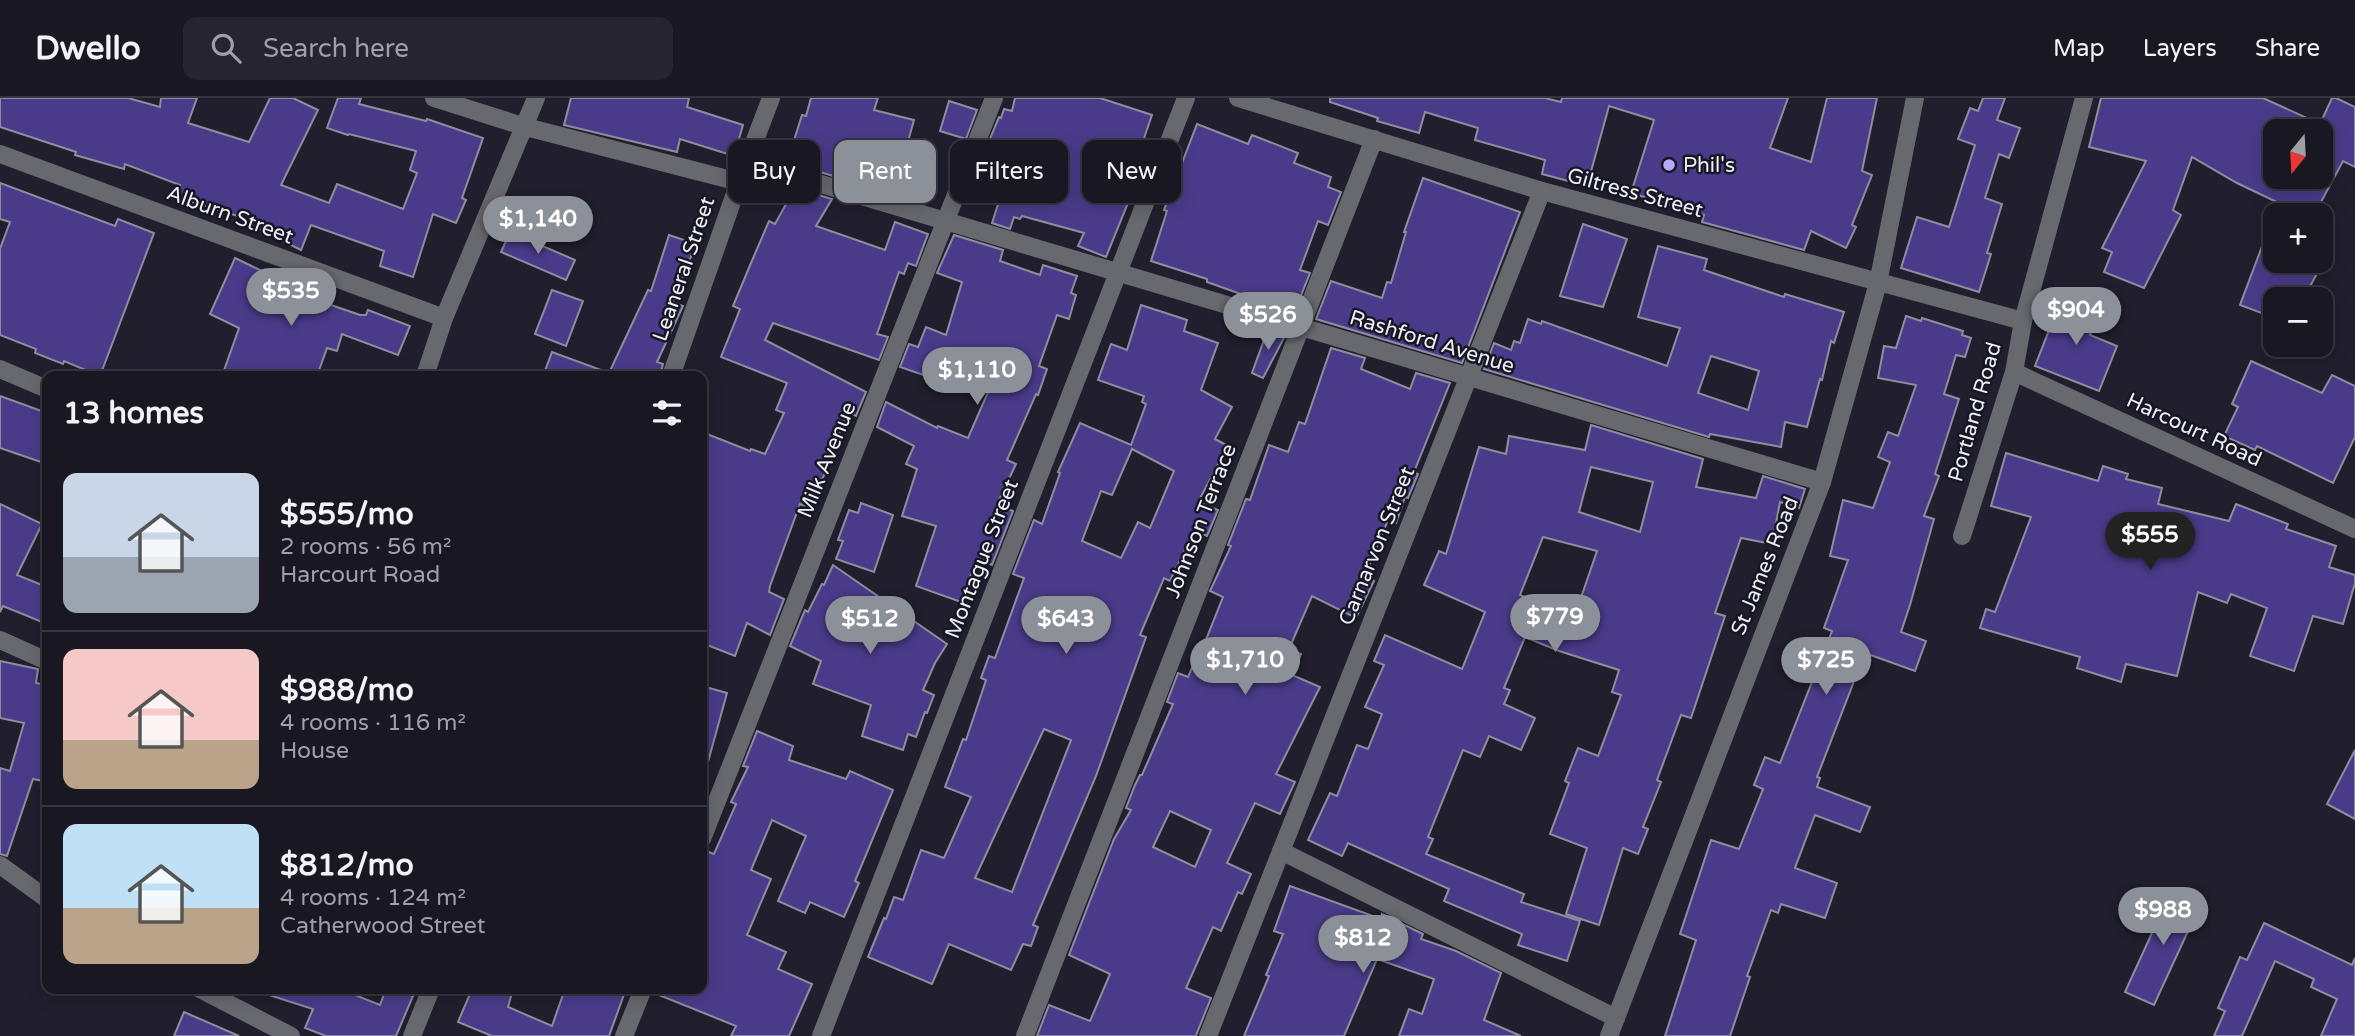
<!DOCTYPE html>
<html lang="en">
<head>
<meta charset="utf-8">
<style>
	:root { --surface:#191722; --page:#26242f; --text:#f1f3f6; --muted:#9f9fa5; --line:#373640; --accent:#8c9099 }
	body { margin:0; font-family:"Varela Round",sans-serif; background:var(--page); color:var(--text); height:100vh; display:flex; flex-direction:column; font-size:26px; white-space:nowrap }
	* { box-sizing:border-box; margin:0 }
	p { font-size:23px; color:var(--muted) }
	.icon { flex:none; width:38px; height:38px; fill:none; stroke:currentColor; stroke-width:2; stroke-linecap:round; stroke-linejoin:round }
	.map { position:relative; flex:1; overflow:hidden }
	.side { position:absolute; left:42px; top:273px; width:665px; height:623px; display:flex; flex-direction:column; background:var(--surface); border-radius:14px; box-shadow:0 4px 18px #0003,0 0 0 2px var(--line) }
	.side>* { flex:none }
	.guide { position:absolute; left:728px; top:42px; width:665px; height:63px; display:flex; gap:14px }
	.needle { width:46px; rotate:198deg }
	.tools { position:absolute; left:2263px; top:21px; display:grid; gap:14px }
	.tools a { display:grid; place-items:center; width:70px; height:70px; border-radius:14px; background:var(--surface); box-shadow:0 4px 18px #0003,0 0 0 2px var(--line); font-size:35px }
	.price { position:absolute; translate:-50% -60px; padding:0 16px; border-radius:24px; background:var(--accent); color:#fff; font-size:23px; line-height:46px; filter:drop-shadow(0 2px 4px #0008) }
	.price::after { content:''; position:absolute; left:50%; top:42px; width:21px; height:16px; margin-left:-10px; background:inherit; clip-path:polygon(0 0,100% 0,50% 100%) }
	.price.active { background:#222; color:#fff }
	ul { padding:0; list-style:none }
	li { display:flex; align-items:center; gap:21px; height:175px; padding:0 21px }
	li+li { border-top:2px solid var(--line) }
	li span { display:grid; place-items:center; flex:none; width:196px; height:140px; border-radius:14px; color:#555 }
	li>.icon { margin-inline-start:auto }
	span .icon { width:84px; height:84px; fill:#fffc; stroke-width:1 }
	li b { font-size:30px }
	h2 { display:flex; justify-content:space-between; align-items:center; height:84px; padding:0 21px; font-size:30px }
	.pill { padding:0 24px; border-radius:14px; background:var(--surface); box-shadow:0 4px 18px #0003,0 0 0 2px var(--line); font-size:24px; line-height:63px }
	.pill.active { background:var(--accent); color:#fff }
	header { display:flex; align-items:center; gap:42px; box-sizing:border-box; height:98px; padding:0 35px; background:var(--surface); border-bottom:2px solid var(--line) }
	header strong { font-size:33px }
	nav { display:flex; gap:38px; margin-inline-start:auto; font-size:24px }
	.search { width:490px; height:63px; background:var(--page); display:flex; align-items:center; gap:18px; box-sizing:border-box; padding:0 24px; border-radius:14px; color:var(--muted); font-size:26px }
	.map>svg:first-child { display:block }
	.building { fill:#4a3b8a; stroke:#8e8d9e; stroke-width:2; fill-rule:evenodd }
	.lines { fill:none; stroke-linecap:round; stroke-linejoin:round }
	.minor { stroke:#68686f; stroke-width:18 }
	.poi-dot { fill:#b4acf9; stroke:#171623; stroke-width:2.5 }
	.labels { text-anchor:middle; dominant-baseline:central; stroke-width:5; stroke-linejoin:round; paint-order:stroke }
	.poi-label { font-size:21px; fill:#eeeef7; stroke:#171623; text-anchor:start }
	.street-label { font-size:21px; fill:#eeeef7; stroke:#171623 }
</style>
</head>
<body>
<header>
<strong>Dwello</strong>
<div class="search"><svg class="icon" aria-label="search" viewBox="0 0 24 24"><circle cx="10" cy="10" r="6"/><path d="M15 15l6 6"/></svg>Search here</div>
<nav><a>Map</a><a>Layers</a><a>Share</a></nav>
</header>
<div class="map">
<svg width="2355" height="938" viewBox="0 0 2355 938">
	<rect width="100%" height="100%" fill="#211f2d"/>
	<g class="building">
		<polygon points="0,0 128,0 160,9 161,0 197,0 188,25 249,44 270,0 293,0 318,12 281,87 329,105 337,86 403,111 417,75 410,72 416,53 349,36 348,37 327,30 338,0 361,0 359,6 426,23 427,21 483,40 462,100 466,102 456,125 433,116 413,179 380,168 384,153 311,127 301,152 249,126 251,122 176,99 180,87 125,66 124,71 75,57 76,54 0,29"/>
		<polygon points="571,0 689,0 687,9 743,27 734,58 680,41 677,54 564,27"/>
		<polygon points="811,0 878,0 874,12 914,22 902,65 922,71 914,94 893,87 894,85 848,72 843,81 807,70 812,62 790,55 802,17 806,18"/>
		<polygon points="1015,0 1100,0 1152,17 1141,49 1116,41 1101,83 1132,95 1106,159 1078,148 1084,135 1022,118 1020,121 1014,119 1010,131 992,125 1002,94 982,87 994,50 987,48 999,19 1001,20 1004,11 1012,13"/>
		<polygon points="1330,0 1545,0 1561,4 1562,0 1788,0 1770,50 1811,64 1827,0 1877,0 1862,73 1872,77 1852,127 1856,129 1846,150 1811,133 1804,152 1702,124 1704,117 1631,95 1654,22 1609,8 1587,88 1542,76 1545,62 1475,42 1478,30 1425,14 1419,35 1377,23 1378,20 1330,4"/>
		<polygon points="1983,0 2005,0 1997,22 2020,30 2009,60 1999,56 1985,100 2002,106 1987,155 1991,156 1979,194 1901,170 1917,119 1949,129 1975,47 1958,41 1970,10 1978,13"/>
		<path d="M 2101,0 L 2263,0 L 2320,26 L 2332,0 L 2336,0 L 2355,9 L 2355,69 L 2343,63 L 2314,117 L 2278,117 L 2283,107 L 2237,85 L 2192,59 L 2173,112 L 2181,117 L 2144,190 L 2104,174 L 2112,154 L 2102,150 L 2146,63 L 2089,49 ZM 2275,33 L 2320,33 L 2320,79 L 2275,79 Z"/>
		<polygon points="949,3 977,12 966,41 940,33"/>
		<polygon points="1197,26 1248,46 1252,37 1298,55 1294,65 1331,79 1328,89 1341,94 1328,127 1318,123 1300,172 1310,175 1294,215 1207,184 1207,181 1151,163 1167,113 1164,112"/>
		<polygon points="1423,80 1520,114 1462,265 1316,221 1331,183 1382,200 1387,184 1391,185 1406,134 1404,134"/>
		<polygon points="0,85 115,128 118,121 154,135 100,278 64,263 63,266 35,255 36,251 0,237 0,151 10,124 0,121"/>
		<polygon points="795,90 832,101 816,128 885,152 895,124 928,136 916,168 908,165 904,176 899,174 877,236 888,239 879,262 773,225 765,242 866,294 856,318 848,314 830,359 832,360 809,410 800,406 770,488 769,494 784,501 770,537 747,525 735,558 702,545 702,334 750,353 751,351 765,356 784,315 776,312 787,285 721,259 740,211 733,208 751,165 769,123 775,126"/>
		<polygon points="2273,119 2275,119 2275,163 2324,163 2303,201 2275,201 2275,220 2240,207"/>
		<polygon points="1583,126 1627,141 1603,209 1560,198"/>
		<polygon points="510,134 575,162 566,182 501,154"/>
		<polygon points="669,137 696,146 673,204 683,208 657,264 663,266 660,278 543,278 552,254 609,275 648,192 651,193"/>
		<polygon points="954,137 1003,152 1000,163 1040,177 1043,167 1077,178 1071,195 1076,197 1069,221 1057,217 1039,268 1047,271 1038,297 1036,296 1007,362 1016,366 998,404 1007,407 1006,410 1013,413 992,467 979,461 976,472 973,471 961,504 916,488 936,428 902,418 917,371 906,366 914,348 877,329 886,304 937,330 938,328 968,340 996,276 946,257 938,282 900,269 909,246 918,249 926,229 946,237 962,184 937,175"/>
		<path d="M 1658,148 L 1707,161 L 1704,172 L 1784,199 L 1785,196 L 1844,214 L 1834,245 L 1831,243 L 1822,282 L 1820,281 L 1807,329 L 1785,324 L 1781,349 L 1710,336 L 1709,339 L 1484,271 L 1494,245 L 1511,252 L 1514,243 L 1520,245 L 1528,221 L 1541,226 L 1542,223 L 1667,268 L 1680,230 L 1638,219 ZM 1711,258 L 1759,273 L 1748,312 L 1698,295 Z"/>
		<polygon points="235,160 262,173 258,182 307,202 308,199 360,217 366,217 368,212 410,228 398,257 342,236 337,253 327,250 317,278 222,278 239,230 210,216"/>
		<polygon points="552,192 583,203 566,248 535,236"/>
		<polygon points="2062,199 2099,213 2090,237 2117,248 2099,293 2035,268"/>
		<path d="M 1141,207 L 1187,222 L 1184,233 L 1218,245 L 1201,292 L 1232,309 L 1215,341 L 1228,348 L 1198,404 L 1218,412 L 1207,438 L 1194,433 L 1170,483 L 1164,480 L 1140,537 L 1146,539 L 1096,678 L 1033,827 L 1038,829 L 1031,848 L 1023,846 L 1011,872 L 949,846 L 932,886 L 868,859 L 884,820 L 886,821 L 894,799 L 903,802 L 921,752 L 944,760 L 971,699 L 945,689 L 963,641 L 966,642 L 986,582 L 981,580 L 989,558 L 995,560 L 1024,480 L 1013,476 L 1034,422 L 1042,426 L 1060,375 L 1058,374 L 1080,325 L 1131,347 L 1146,306 L 1142,304 L 1144,298 L 1098,282 L 1111,246 L 1127,252 ZM 1132,351 L 1174,373 L 1150,430 L 1138,424 L 1121,460 L 1082,443 L 1101,393 L 1112,397 ZM 1044,631 L 1071,642 L 1012,794 L 975,780 Z"/>
		<polygon points="1906,218 1921,223 1922,220 1963,233 1962,237 1971,240 1965,259 1956,257 1944,296 1959,301 1935,376 1939,378 1924,418 1934,421 1910,507 1901,534 1926,543 1915,573 1865,555 1817,679 1820,680 1817,689 1870,709 1860,734 1815,717 1795,770 1837,785 1825,820 1781,806 1778,815 1771,812 1747,878 1750,879 1730,938 1665,938 1696,842 1680,836 1711,742 1739,751 1763,691 1754,687 1765,659 1780,665 1832,533 1824,530 1848,462 1830,458 1843,402 1873,410 1890,364 1878,359 1888,334 1898,338 1916,287 1878,280 1884,248 1896,250"/>
		<polygon points="1268,231 1286,236 1263,280 1252,275"/>
		<path d="M 1331,250 L 1365,260 L 1361,271 L 1410,291 L 1416,275 L 1450,285 L 1414,374 L 1418,376 L 1408,400 L 1405,399 L 1396,425 L 1388,422 L 1365,478 L 1374,483 L 1356,520 L 1312,498 L 1289,551 L 1301,556 L 1292,577 L 1320,589 L 1276,676 L 1295,684 L 1280,716 L 1255,705 L 1227,765 L 1251,776 L 1242,796 L 1238,794 L 1221,833 L 1213,829 L 1186,890 L 1211,900 L 1197,935 L 1196,938 L 1037,938 L 1049,907 L 1090,923 L 1110,876 L 1069,857 L 1114,741 L 1131,712 L 1126,710 L 1135,687 L 1140,677 L 1142,677 L 1173,606 L 1167,604 L 1178,575 L 1188,579 L 1195,563 L 1197,564 L 1223,499 L 1210,493 L 1231,448 L 1228,447 L 1246,401 L 1250,402 L 1269,347 L 1288,354 L 1299,324 L 1305,326 ZM 1170,713 L 1211,732 L 1195,769 L 1153,749 Z"/>
		<polygon points="2251,263 2322,295 2332,277 2355,288 2355,339 2333,385 2257,348 2255,352 2224,338 2238,309 2232,306"/>
		<polygon points="0,298 47,315 47,366 0,350"/>
		<path d="M 1591,327 L 1703,361 L 1696,389 L 1756,400 L 1763,378 L 1805,391 L 1799,410 L 1780,404 L 1772,446 L 1741,440 L 1715,515 L 1725,518 L 1691,620 L 1681,617 L 1657,682 L 1661,684 L 1643,729 L 1648,731 L 1638,756 L 1623,750 L 1599,827 L 1566,816 L 1587,750 L 1550,736 L 1569,685 L 1565,683 L 1578,650 L 1598,658 L 1621,597 L 1612,594 L 1619,572 L 1559,553 L 1525,539 L 1504,590 L 1510,592 L 1504,606 L 1535,620 L 1521,652 L 1489,638 L 1480,659 L 1463,652 L 1428,739 L 1433,741 L 1426,756 L 1524,796 L 1521,804 L 1580,823 L 1567,863 L 1518,847 L 1522,836 L 1444,803 L 1449,791 L 1348,745 L 1342,758 L 1308,742 L 1330,695 L 1337,698 L 1357,647 L 1368,651 L 1382,616 L 1365,609 L 1384,567 L 1374,563 L 1385,537 L 1462,571 L 1485,514 L 1424,487 L 1439,453 L 1446,456 L 1479,349 L 1506,356 L 1509,338 L 1585,352 ZM 1591,369 L 1653,384 L 1640,434 L 1579,414 ZM 1543,439 L 1597,453 L 1574,520 L 1520,497 Z"/>
		<polygon points="2006,355 2098,383 2103,368 2128,376 2126,381 2162,390 2158,406 2229,423 2236,406 2288,426 2286,431 2336,448 2329,469 2355,477 2355,485 2343,526 2313,518 2294,573 2250,558 2267,510 2231,496 2227,505 2198,494 2177,578 2126,566 2121,584 2077,570 2080,559 1980,530 1986,511 1995,514 2031,419 1991,408"/>
		<polygon points="861,405 893,417 874,474 836,461 843,443 838,442 849,412 858,415"/>
		<polygon points="0,406 42,426 17,477 47,489 47,526 3,508 0,514"/>
		<polygon points="833,467 947,546 935,565 923,592 934,597 927,615 925,614 916,639 908,636 903,652 862,638 871,607 813,586 821,563 790,548 805,512 808,514 822,486 824,487"/>
		<polygon points="0,563 38,571 36,585 47,587 47,667 43,683 33,681 7,758 0,756 0,670 10,673 24,625 0,620"/>
		<polygon points="702,588 727,595 708,664 702,664"/>
		<polygon points="757,633 793,648 789,662 846,681 850,673 893,692 855,783 859,785 844,819 810,804 805,815 778,803 806,738 772,722 751,772 771,781 747,837 786,854 778,871 812,886 789,938 731,938 736,928 654,895 654,891 702,891 702,770 709,754 714,756 736,706 731,704 748,669 743,668"/>
		<polygon points="2355,652 2355,721 2327,706"/>
		<polygon points="1290,788 1381,821 1382,816 1423,836 1421,841 1456,853 1501,875 1484,922 1521,938 1399,938 1409,911 1422,916 1434,881 1377,861 1344,938 1244,938 1269,878 1266,877 1283,836 1274,833"/>
		<polygon points="2172,791 2201,805 2154,907 2125,894"/>
		<polygon points="2264,825 2352,867 2355,860 2355,938 2321,938 2337,901 2311,889 2314,881 2275,863 2242,938 2214,938 2225,913 2218,910 2240,859 2247,862"/>
		<polygon points="264,891 340,891 380,907 386,891 394,891 413,898 396,938 326,938 305,930 313,911 263,895"/>
		<polygon points="472,891 513,891 508,909 552,928 565,891 626,891 609,938 492,938 458,924"/>
		<polygon points="184,914 239,938 174,938"/>
	</g>
	<g class="lines">
		<g class="minor">
			<polyline points="434,0 526,29 739,84"/>
			<polyline points="1238,0 1542,93 2023,223"/>
			<polyline points="0,56 444,220"/>
			<polyline points="747,64 1822,384"/>
			<polyline points="0,271 47,291"/>
			<polyline points="2014,274 2355,431"/>
			<polyline points="425,278 444,220 536,0"/>
			<polyline points="671,278 739,84 771,0"/>
			<polyline points="1962,438 2014,274 2023,223 2084,0"/>
			<polyline points="0,542 47,563"/>
			<polyline points="702,741 994,0"/>
			<polyline points="1281,753 1616,920"/>
			<polyline points="0,767 47,801"/>
			<polyline points="200,891 291,938"/>
			<polyline points="412,938 431,891"/>
			<polyline points="624,938 643,891"/>
			<polyline points="821,938 1186,0"/>
			<polyline points="1025,938 1374,41"/>
			<polyline points="1208,938 1542,93"/>
			<polyline points="1609,938 1822,384 1878,185 1915,0"/>
		</g>
	</g>
	<circle class="poi-dot" cx="1669" cy="67" r="7"/>
	<g class="labels">
		<g class="poi-label">
			<text x="1683" y="67">Phil's</text>
		</g>
		<g class="street-label">
			<text transform="translate(1635 95) rotate(15)">Giltress Street</text>
			<text transform="translate(230 117) rotate(20)">Alburn Street</text>
			<text transform="translate(684 171) rotate(-71)">Leaneral Street</text>
			<text transform="translate(1432 244) rotate(17)">Rashford Avenue</text>
			<text transform="translate(1975 314) rotate(-74)">Portland Road</text>
			<text transform="translate(2194 332) rotate(25)">Harcourt Road</text>
			<text transform="translate(827 362) rotate(-68)">Milk Avenue</text>
			<text transform="translate(1201 423) rotate(-69)">Johnson Terrace</text>
			<text transform="translate(1377 448) rotate(-68)">Carnarvon Street</text>
			<text transform="translate(982 461) rotate(-69)">Montague Street</text>
			<text transform="translate(1765 468) rotate(-68)">St James Road</text>
		</g>
	</g>
</svg>
<div class="tools">
<a><svg class="needle" viewBox="-14 -14 28 28"><path d="M0-13l5 13h-10z" fill="#e53935"/><path d="M0 13l5-13h-10z" fill="#9f9fa5"/></svg></a>
<a>+</a>
<a>−</a>
</div>
<b class="price" style="left:538px;top:158px">$1,140</b>
<b class="price" style="left:291px;top:230px">$535</b>
<b class="price" style="left:2076px;top:249px">$904</b>
<b class="price" style="left:1268px;top:254px">$526</b>
<b class="price" style="left:977px;top:309px">$1,110</b>
<b class="price active" style="left:2150px;top:474px">$555</b>
<b class="price" style="left:1555px;top:556px">$779</b>
<b class="price" style="left:870px;top:558px">$512</b>
<b class="price" style="left:1066px;top:558px">$643</b>
<b class="price" style="left:1245px;top:599px">$1,710</b>
<b class="price" style="left:1826px;top:599px">$725</b>
<b class="price" style="left:2163px;top:849px">$988</b>
<b class="price" style="left:1363px;top:877px">$812</b>
<div class="guide">
<a class="pill">Buy</a>
<a class="pill active">Rent</a>
<a class="pill">Filters</a>
<a class="pill">New</a>
</div>
<section class="side">
<h2>13 homes<svg class="icon" aria-label="filters" viewBox="0 0 24 24"><path d="M4 7h16M4 17h16"/><circle cx="9" cy="7" r="2"/><circle cx="15" cy="17" r="2"/></svg></h2>
<ul>
<li><span style="background:linear-gradient(#c9d6e8 60%,#9aa5b1 0)"><svg class="icon" aria-label="home" viewBox="0 0 24 24"><path d="M3 11l9-7 9 7M6 9v11h12V9"/></svg></span><div><b>$555/mo</b><p>2 rooms · 56 m²</p><p>Harcourt Road</p></div></li>
<li><span style="background:linear-gradient(#f6c9c9 65%,#b9a48a 0)"><svg class="icon" aria-label="home" viewBox="0 0 24 24"><path d="M3 11l9-7 9 7M6 9v11h12V9"/></svg></span><div><b>$988/mo</b><p>4 rooms · 116 m²</p><p>House</p></div></li>
<li><span style="background:linear-gradient(#bfe0f5 60%,#b9a48a 0)"><svg class="icon" aria-label="home" viewBox="0 0 24 24"><path d="M3 11l9-7 9 7M6 9v11h12V9"/></svg></span><div><b>$812/mo</b><p>4 rooms · 124 m²</p><p>Catherwood Street</p></div></li>
</ul>
</section>
</div>
</body>
</html>
